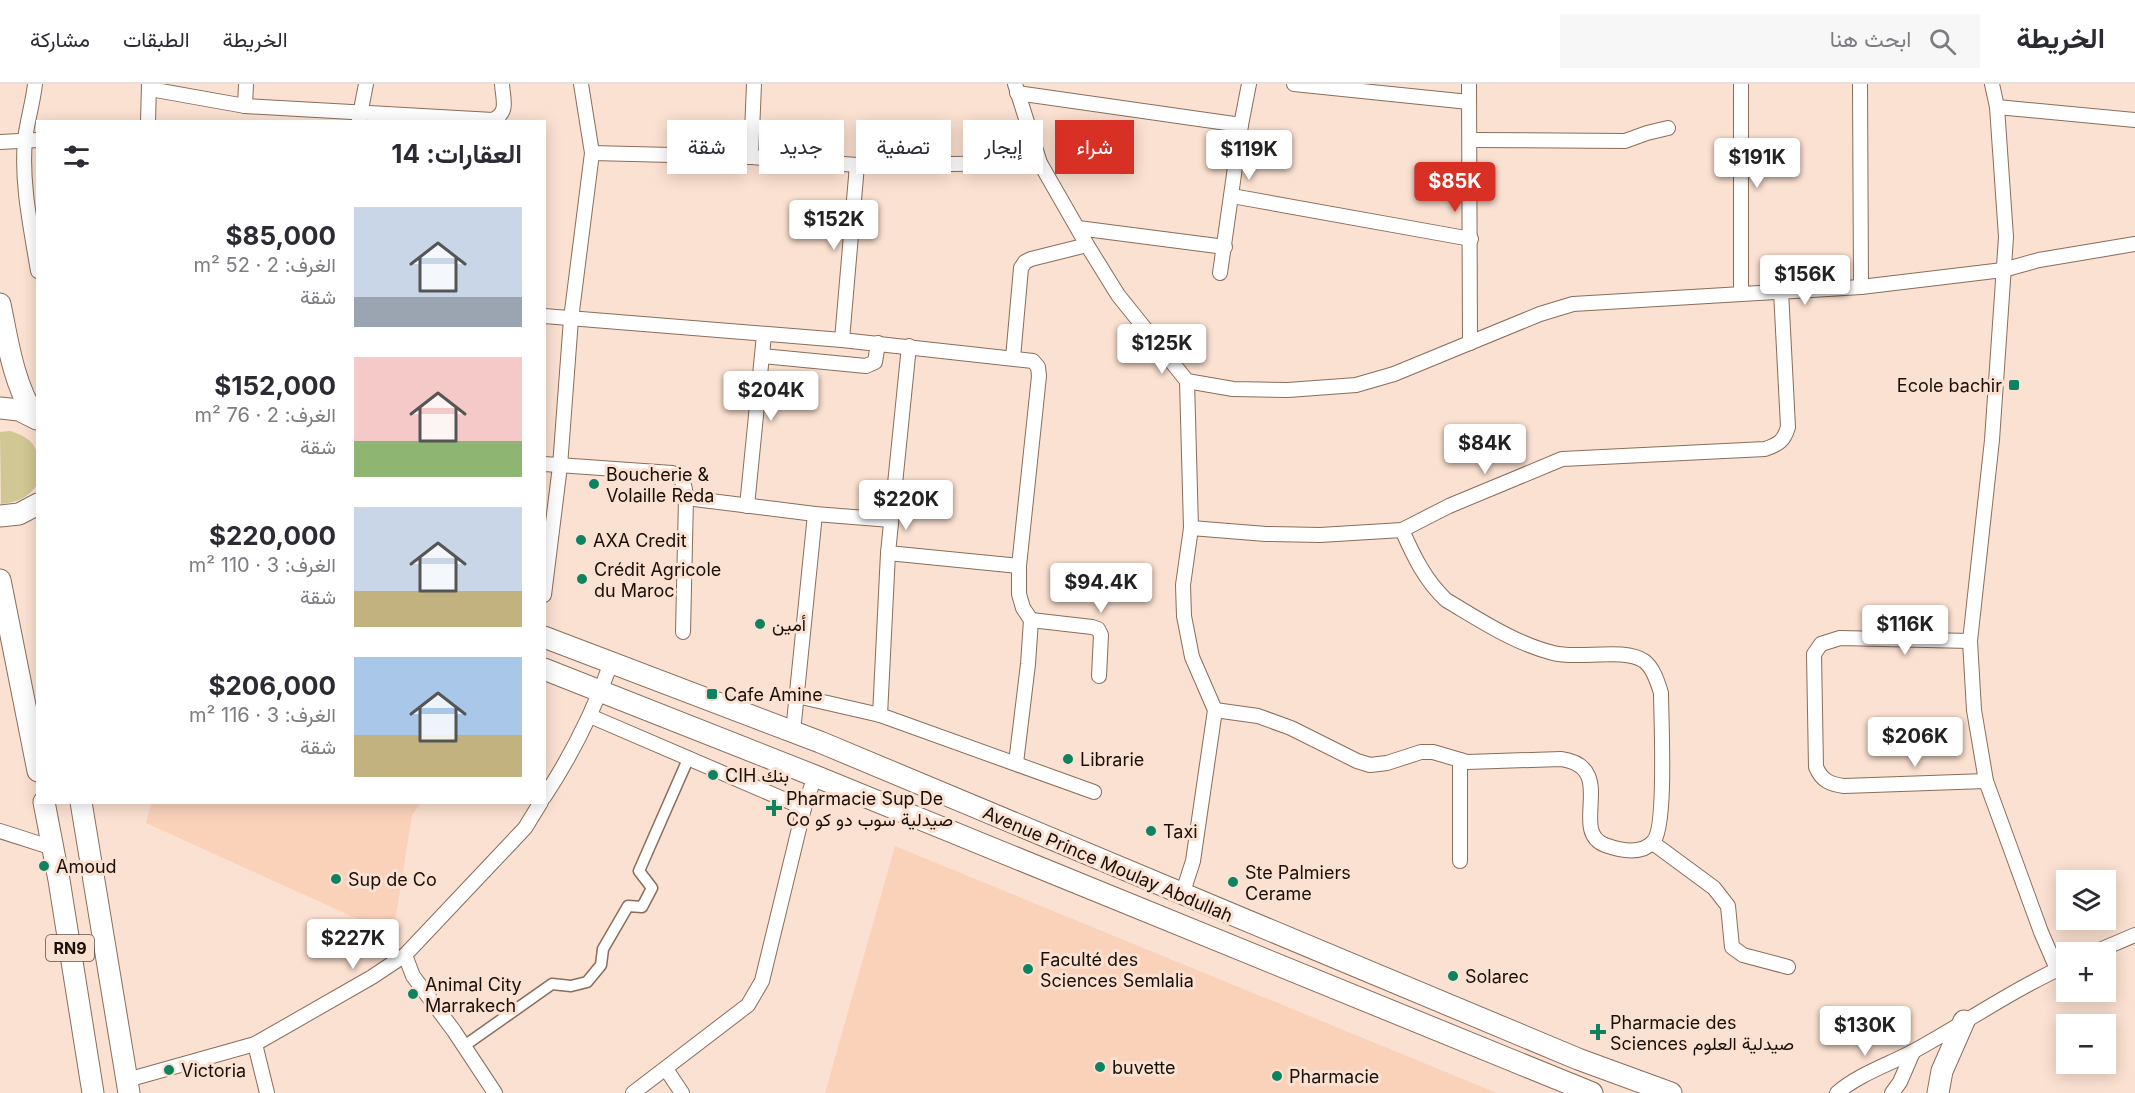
<!DOCTYPE html>
<html lang="ar">
<head>
<meta charset="utf-8">
<style>
	:root { --surface:#fff; --page:#f7f7f7; --text:#2b2b33; --muted:#7c7c81; --line:#e1e1e2; --accent:#d93025 }
	body { margin:0; font-family:Inter,Vazirmatn,sans-serif; background:var(--page); color:var(--text); direction:rtl; height:100vh; display:flex; flex-direction:column; font-size:22px; white-space:nowrap }
	* { box-sizing:border-box; margin:0 }
	p { font-size:20px; color:var(--muted) }
	.icon { flex:none; width:33px; height:33px; fill:none; stroke:currentColor; stroke-width:2; stroke-linecap:round; stroke-linejoin:round }
	.map { position:relative; flex:1; overflow:hidden; direction:ltr }
	.side { position:absolute; left:36px; top:36px; width:510px; height:684px; display:flex; flex-direction:column; background:var(--surface); border-radius:0px; box-shadow:0 3px 15px #0003; direction:rtl }
	.side>* { flex:none }
	.banner { position:absolute; left:564px; top:36px; width:570px; height:54px; direction:rtl; display:flex; gap:12px }
	.controls { position:absolute; left:2056px; top:786px; display:grid; gap:12px }
	.controls a { display:grid; place-items:center; width:60px; height:60px; border-radius:0px; background:var(--surface); box-shadow:0 3px 15px #0003; font-size:30px }
	.price { position:absolute; translate:-50% -51px; padding:0 14px; border-radius:6px; background:#fff; color:#222; font-size:20px; line-height:39px; filter:drop-shadow(0 2px 3px #0008) }
	.price::after { content:''; position:absolute; left:50%; top:36px; width:18px; height:14px; margin-left:-9px; background:inherit; clip-path:polygon(0 0,100% 0,50% 100%) }
	.price.on { background:var(--accent); color:#fff }
	ul { padding:0; list-style:none }
	li { display:flex; align-items:center; gap:18px; height:150px; padding:0 24px }
	li span { display:grid; place-items:center; flex:none; width:168px; height:120px; border-radius:0px; color:#555 }
	li>.icon { margin-inline-start:auto }
	span .icon { width:72px; height:72px; fill:#fffc; stroke-width:1 }
	li b { font-size:26px }
	h2 { display:flex; justify-content:space-between; align-items:center; height:72px; padding:0 24px; font-size:26px }
	.chip { padding:0 21px; border-radius:0px; background:var(--surface); box-shadow:0 3px 15px #0003; font-size:21px; line-height:54px }
	.chip.on { background:var(--accent); color:#fff }
	header { display:flex; align-items:center; gap:36px; box-sizing:border-box; height:84px; padding:0 30px; background:var(--surface); border-bottom:2px solid var(--line) }
	header strong { font-size:28px }
	nav { display:flex; gap:33px; margin-inline-start:auto; font-size:21px }
	.search { width:420px; height:54px; background:var(--page); display:flex; align-items:center; gap:15px; box-sizing:border-box; padding:0 21px; border-radius:0px; color:var(--muted); font-size:22px }
	.map>svg:first-child { display:block }
	.built { fill:#fad2ba }
	.green { fill:#d0c794 }
	.lines { fill:none; stroke-linecap:round; stroke-linejoin:round }
	.pedestrian-casing { stroke:#8a6d5b; stroke-width:13 }
	.minor-casing { stroke:#8a6d5b; stroke-width:16 }
	.primary-casing { stroke:#8a6d5b; stroke-width:23 }
	.pedestrian { stroke:#fff; stroke-width:10 }
	.minor { stroke:#fff; stroke-width:14 }
	.primary { stroke:#fff; stroke-width:21 }
	.poi-dot { fill:#0d8362; stroke:#fbe1d1; stroke-width:2 }
	.labels { text-anchor:middle; dominant-baseline:central; stroke-width:6; stroke-linejoin:round; paint-order:stroke }
	.shield { fill:#fbe1d1; stroke:#5d4e44; stroke-width:1.5 }
	.shield-label { font-size:16px; font-weight:bold; fill:#190f08 }
	.poi-label { font-size:18px; fill:#190f08; stroke:#fbe1d1; text-anchor:start }
	.street-label { font-size:18px; fill:#190f08; stroke:#fbe1d1 }
</style>
</head>
<body>
<header>
<strong>الخريطة</strong>
<div class="search"><svg class="icon" aria-label="search" viewBox="0 0 24 24"><circle cx="10" cy="10" r="6"/><path d="M15 15l6 6"/></svg>ابحث هنا</div>
<nav><a>الخريطة</a><a>الطبقات</a><a>مشاركة</a></nav>
</header>
<div class="map">
<svg width="2135" height="1009" viewBox="0 0 2135 1009">
	<rect width="100%" height="100%" fill="#fbe1d1"/>
	<g class="built">
		<polygon points="151,719 421,719 412,731 393,851 146,739"/>
		<polygon points="895,762 1497,1009 825,1009"/>
	</g>
	<path class="green" d="M 10,347 C 43,357 38,372 37,401 C 27,414 18,418 1,420 L 0,348 Z"/>
	<g class="lines">
		<g class="pedestrian-casing">
			<polyline id="pedestrian" points="464,962 552,900 571,902 587,898 601,881 603,865 628,822 642,823 652,804 639,787 689,673"/>
		</g>
		<g class="minor-casing">
			<g id="minor">
				<path d="M 35,0 C 33,19 27,37 25,56 C 21,99 31,144 38,187"/>
				<path d="M 246,0 L 245,22 L 493,36 C 509,28 503,16 502,0"/>
				<polyline points="1015,0 1040,79 1087,161 1118,211 1187,297 1233,305 1288,306 1356,301 1394,290 1540,230 1573,220 1861,203 2003,186 2039,176 2135,160"/>
				<polyline points="1294,0 1469,18"/>
				<polyline points="1469,0 1470,259"/>
				<polyline points="1741,0 1741,210"/>
				<polyline points="1860,0 1861,203"/>
				<polyline points="1992,0 1997,23 2006,153 1992,356 1970,557 1974,626 1986,697 2041,848 2057,885"/>
				<polyline points="150,5 245,22"/>
				<polyline points="1017,9 1241,41"/>
				<polyline points="1997,23 2135,36"/>
				<polyline points="359,36 366,0"/>
				<polyline points="148,38 149,0"/>
				<polyline points="1471,56 1625,57 1647,49 1668,44"/>
				<polyline points="0,58 38,56"/>
				<polyline points="592,69 751,73 857,81 1040,79"/>
				<polyline points="751,73 754,0"/>
				<polyline points="1232,112 1471,155"/>
				<polyline points="1078,144 1225,163"/>
				<polyline points="1220,189 1241,41 1249,0"/>
				<polyline points="544,232 842,256 1033,277 1038,283 1039,292 1019,482 1019,510 1023,524 1031,536 1028,580 1016,679"/>
				<polyline points="842,256 857,81"/>
				<polyline points="762,272 866,282 875,278 878,259"/>
				<polyline points="1013,274 1021,184 1025,178 1031,175 1087,161"/>
				<path d="M 544,380 L 672,389 C 684,395 685,401 686,414 L 683,548"/>
				<polyline points="686,414 815,430 891,436"/>
				<polyline points="747,422 764,251"/>
				<path d="M 1191,444 L 1266,450 L 1320,451 L 1402,446 L 1449,422 L 1562,375 L 1765,365 C 1779,360 1784,357 1788,343 L 1781,207"/>
				<polyline points="888,469 1019,482"/>
				<polyline points="544,511 560,382 571,235 592,69 581,0"/>
				<polyline points="1031,536 1092,543 1098,545 1101,551 1099,592"/>
				<path d="M 1970,557 L 1840,554 L 1821,560 L 1814,570 L 1816,683 C 1822,697 1830,700 1844,702 L 1986,697"/>
				<polyline points="797,612 880,631 1094,708"/>
				<path d="M 1215,626 L 1258,632 L 1291,644 L 1357,677 L 1370,681 L 1387,679 L 1421,668 L 1433,668 L 1467,678 L 1561,675 C 1619,683 1568,747 1605,761 C 1619,766 1641,771 1653,758 C 1667,744 1661,634 1661,609 C 1658,599 1653,583 1644,577 C 1624,563 1578,576 1553,569 C 1514,559 1480,536 1446,516 C 1425,496 1414,473 1402,446"/>
				<polyline points="880,631 888,469 909,262"/>
				<polyline points="590,632 804,724"/>
				<polyline points="793,648 815,430"/>
				<polyline points="1460,676 1460,777"/>
				<path d="M 544,713 C 572,671 594,626 611,579"/>
				<polyline points="0,747 53,764"/>
				<polyline points="1653,759 1714,804 1728,822 1732,863 1743,871 1788,883"/>
				<polyline points="1182,811 1193,777 1215,626 1192,573 1184,532 1183,501 1191,444 1187,297"/>
				<polyline points="2095,868 2135,851"/>
				<polyline points="405,871 413,892 454,947 495,1009"/>
				<polyline points="255,960 267,1009"/>
				<polyline points="666,985 682,1009"/>
				<polyline points="127,996 255,960 372,893 405,871 525,744 541,718"/>
				<polyline points="633,1009 748,921 762,897 804,724 815,692"/>
				<path d="M 1837,1009 C 1859,990 1888,981 1914,967 C 1965,939 2014,905 2067,881"/>
				<polyline points="1892,1009 1900,998 1913,968"/>
			</g>
		</g>
		<g class="primary-casing">
			<g id="primary">
				<path d="M 0,220 C 8,259 13,297 34,332"/>
				<polyline points="0,324 19,326 37,335"/>
				<polyline points="0,432 19,430 38,420"/>
				<polyline points="0,496 38,687"/>
				<polyline points="544,553 820,658 1578,975 1671,1009"/>
				<polyline points="544,585 815,692 1592,1009"/>
				<polyline points="44,718 59,796 93,1009"/>
				<polyline points="81,718 129,1009"/>
				<polyline points="1938,1009 1942,987 1964,937"/>
			</g>
		</g>
		<use href="#pedestrian" class="pedestrian"/>
		<use href="#minor" class="minor"/>
		<use href="#primary" class="primary"/>
	</g>
	<g class="poi-dot">
		<rect x="2008" y="295" width="12" height="12" rx="3"/>
		<circle cx="594" cy="400" r="6"/>
		<circle cx="581" cy="456" r="6"/>
		<circle cx="582" cy="495" r="6"/>
		<circle cx="760" cy="540" r="6"/>
		<rect x="706" y="604" width="12" height="12" rx="3"/>
		<circle cx="1068" cy="675" r="6"/>
		<circle cx="713" cy="691" r="6"/>
		<path d="M771 715h6v6h6v6h-6v6h-6v-6h-6v-6h6z"/>
		<circle cx="1151" cy="747" r="6"/>
		<circle cx="44" cy="782" r="6"/>
		<circle cx="336" cy="795" r="6"/>
		<circle cx="1233" cy="798" r="6"/>
		<circle cx="1028" cy="885" r="6"/>
		<circle cx="1453" cy="892" r="6"/>
		<circle cx="413" cy="910" r="6"/>
		<path d="M1595 939h6v6h6v6h-6v6h-6v-6h-6v-6h6z"/>
		<circle cx="1100" cy="983" r="6"/>
		<circle cx="169" cy="986" r="6"/>
		<circle cx="1277" cy="992" r="6"/>
	</g>
	<g class="labels">
		<rect class="shield" x="46" y="851" width="48" height="26" rx="4.5"/>
		<g class="shield-label">
			<text x="70" y="864">RN9</text>
		</g>
		<g class="poi-label">
			<text x="2002" y="301" text-anchor="end">Ecole bachir</text>
			<text x="606" y="390">Boucherie &amp;<tspan x="606" dy="21">Volaille Reda</tspan></text>
			<text x="593" y="456">AXA Credit</text>
			<text x="594" y="485">Crédit Agricole<tspan x="594" dy="21">du Maroc</tspan></text>
			<text x="772" y="540">أمين</text>
			<text x="724" y="610">Cafe Amine</text>
			<text x="1080" y="675">Librarie</text>
			<text x="725" y="691">CIH بنك</text>
			<text x="786" y="714">Pharmacie Sup De<tspan x="786" dy="21">Co صيدلية سوب دو كو</tspan></text>
			<text x="1163" y="747">Taxi</text>
			<text x="56" y="782">Amoud</text>
			<text x="1245" y="788">Ste Palmiers<tspan x="1245" dy="21">Cerame</tspan></text>
			<text x="348" y="795">Sup de Co</text>
			<text x="1040" y="875">Faculté des<tspan x="1040" dy="21">Sciences Semlalia</tspan></text>
			<text x="1465" y="892">Solarec</text>
			<text x="425" y="900">Animal City<tspan x="425" dy="21">Marrakech</tspan></text>
			<text x="1610" y="938">Pharmacie des<tspan x="1610" dy="21">Sciences صيدلية العلوم</tspan></text>
			<text x="1112" y="983">buvette</text>
			<text x="181" y="986">Victoria</text>
			<text x="1289" y="992">Pharmacie</text>
		</g>
		<g class="street-label">
			<text transform="translate(1108 780) rotate(23)">Avenue Prince Moulay Abdullah</text>
		</g>
	</g>
</svg>
<div class="controls">
<a><svg class="icon" aria-label="layers" viewBox="0 0 24 24"><path d="M12 4l9 5-9 5-9-5zM3 14l9 5 9-5"/></svg></a>
<a>+</a>
<a>−</a>
</div>
<b class="price" style="left:1249px;top:97px">$119K</b>
<b class="price" style="left:1757px;top:105px">$191K</b>
<b class="price on" style="left:1455px;top:129px">$85K</b>
<b class="price" style="left:834px;top:167px">$152K</b>
<b class="price" style="left:1805px;top:222px">$156K</b>
<b class="price" style="left:1162px;top:291px">$125K</b>
<b class="price" style="left:771px;top:338px">$204K</b>
<b class="price" style="left:1485px;top:391px">$84K</b>
<b class="price" style="left:906px;top:447px">$220K</b>
<b class="price" style="left:1101px;top:530px">$94.4K</b>
<b class="price" style="left:1905px;top:572px">$116K</b>
<b class="price" style="left:1915px;top:684px">$206K</b>
<b class="price" style="left:353px;top:886px">$227K</b>
<b class="price" style="left:1865px;top:973px">$130K</b>
<div class="banner">
<a class="chip on">شراء</a>
<a class="chip">إيجار</a>
<a class="chip">تصفية</a>
<a class="chip">جديد</a>
<a class="chip">شقة</a>
</div>
<section class="side">
<h2>العقارات: 14<svg class="icon" aria-label="filters" viewBox="0 0 24 24"><path d="M4 7h16M4 17h16"/><circle cx="9" cy="7" r="2"/><circle cx="15" cy="17" r="2"/></svg></h2>
<ul>
<li><span style="background:linear-gradient(#c9d6e8 75%,#9aa5b1 0)"><svg class="icon" aria-label="home" viewBox="0 0 24 24"><path d="M3 11l9-7 9 7M6 9v11h12V9"/></svg></span><div><b>$85,000</b><p>الغرف: 2 · 52 m²</p><p>شقة</p></div></li>
<li><span style="background:linear-gradient(#f6c9c9 70%,#8fb573 0)"><svg class="icon" aria-label="home" viewBox="0 0 24 24"><path d="M3 11l9-7 9 7M6 9v11h12V9"/></svg></span><div><b>$152,000</b><p>الغرف: 2 · 76 m²</p><p>شقة</p></div></li>
<li><span style="background:linear-gradient(#c9d6e8 70%,#c2b280 0)"><svg class="icon" aria-label="home" viewBox="0 0 24 24"><path d="M3 11l9-7 9 7M6 9v11h12V9"/></svg></span><div><b>$220,000</b><p>الغرف: 3 · 110 m²</p><p>شقة</p></div></li>
<li><span style="background:linear-gradient(#a9c7e8 65%,#c2b280 0)"><svg class="icon" aria-label="home" viewBox="0 0 24 24"><path d="M3 11l9-7 9 7M6 9v11h12V9"/></svg></span><div><b>$206,000</b><p>الغرف: 3 · 116 m²</p><p>شقة</p></div></li>
</ul>
</section>
</div>
</body>
</html>
